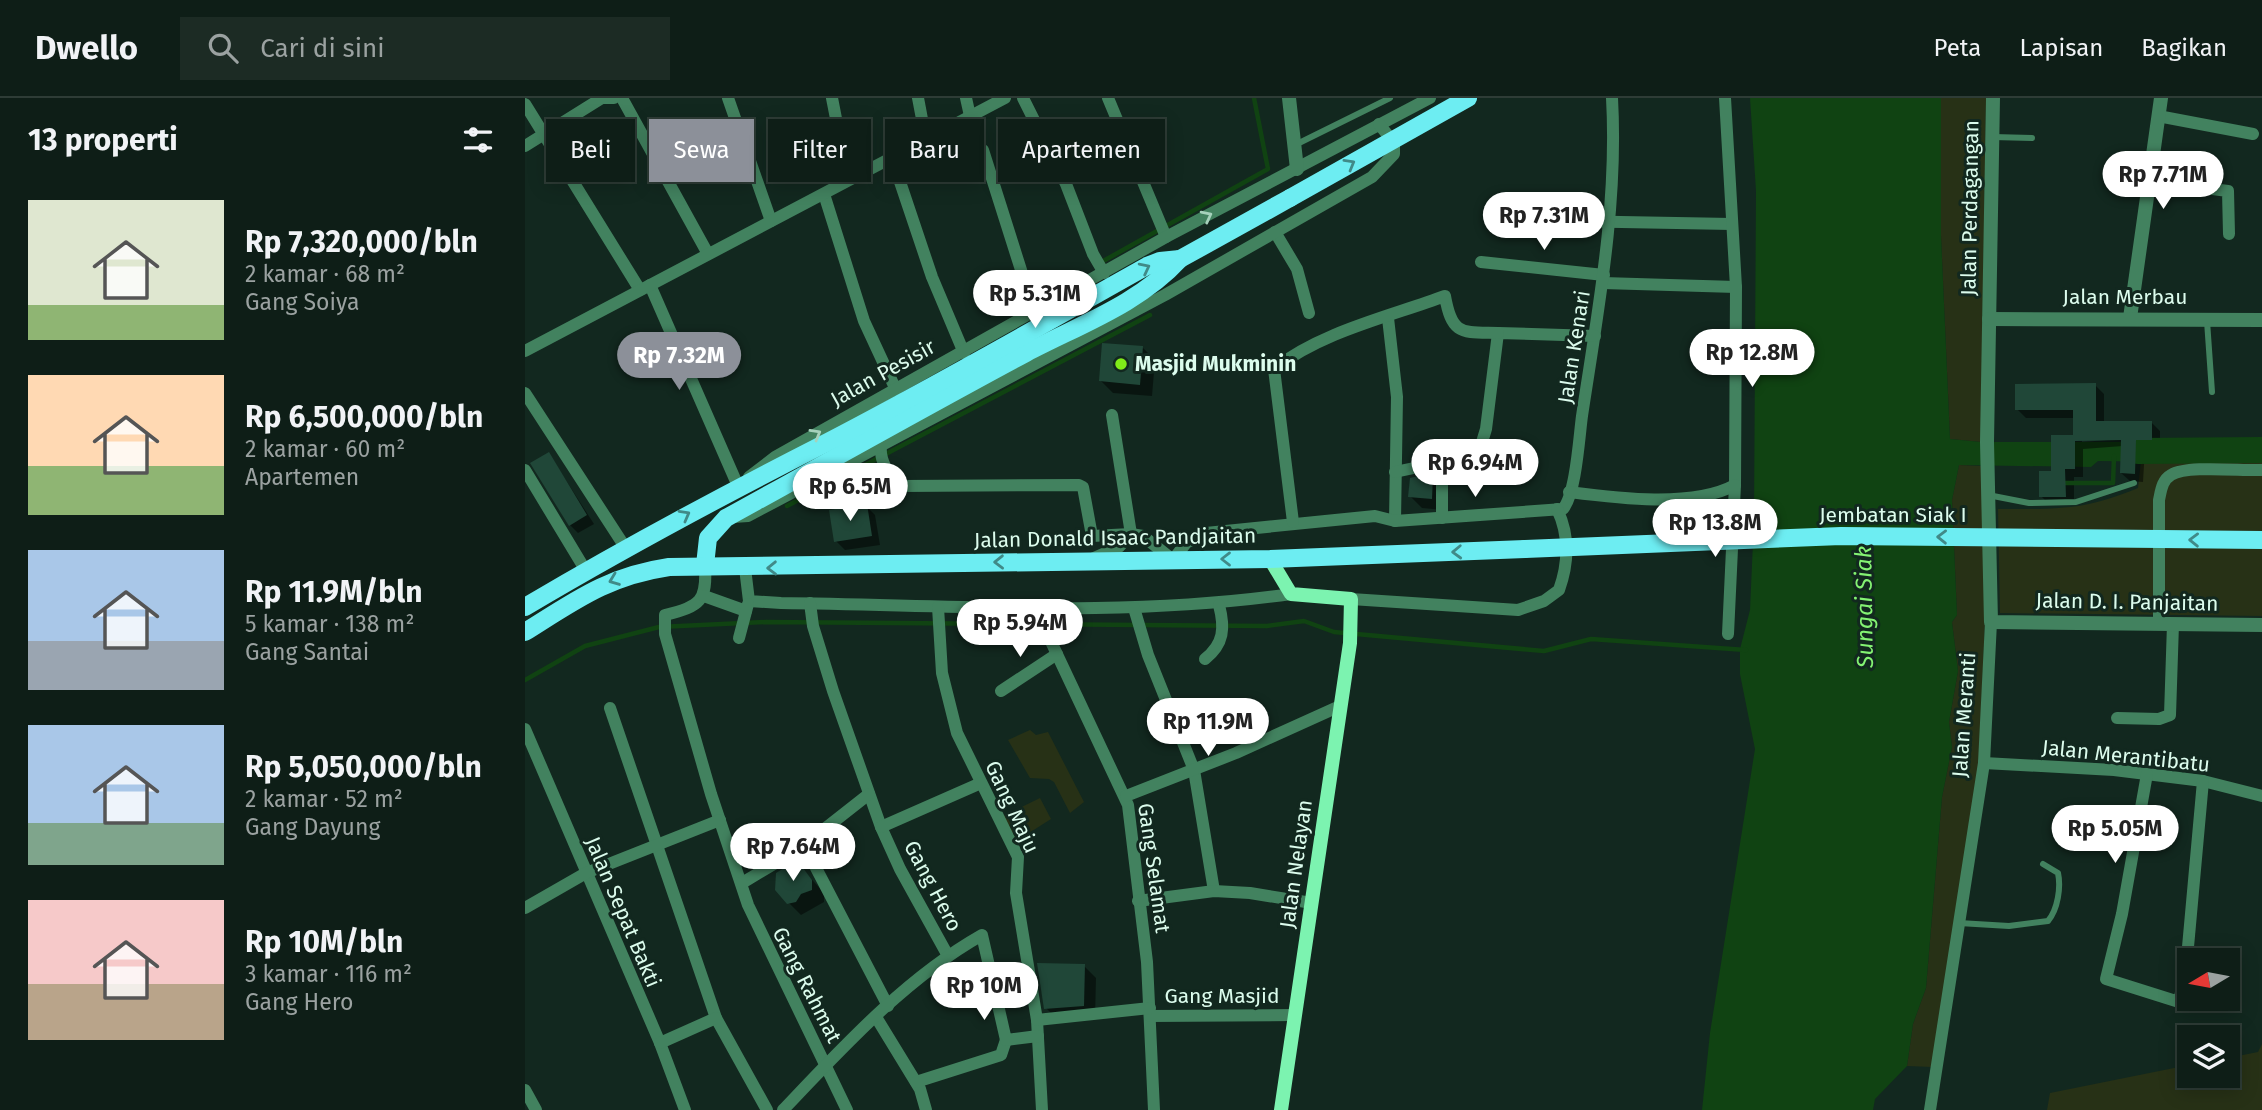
<!DOCTYPE html>
<html lang="id">
<head>
<meta charset="utf-8">
<style>
	:root { --surface:#0e1e17; --page:#1c2b24; --text:#f1f3f6; --muted:#9ba2a1; --line:#2e3c36; --accent:#8c9099 }
	body { margin:0; font-family:"Fira Sans",sans-serif; background:var(--page); color:var(--text); height:100vh; display:flex; flex-direction:column; font-size:26px; white-space:nowrap }
	* { box-sizing:border-box; margin:0 }
	p { font-size:23px; color:var(--muted) }
	.icon { flex:none; width:38px; height:38px; fill:none; stroke:currentColor; stroke-width:2; stroke-linecap:round; stroke-linejoin:round }
	.map { position:relative; flex:1; overflow:hidden }
	.drawer { display:flex; flex-direction:column; background:var(--surface); width:525px }
	.drawer>* { flex:none }
	.banner { position:absolute; left:21px; top:21px; width:665px; height:63px; display:flex; gap:14px }
	.needle { width:46px; rotate:260deg }
	.tools { position:absolute; left:1652px; top:850px; display:grid; gap:14px }
	.tools a { display:grid; place-items:center; width:63px; height:63px; border-radius:0px; background:var(--surface); box-shadow:0 4px 18px #0003,0 0 0 2px var(--line); font-size:35px }
	.price { position:absolute; translate:-50% -60px; padding:0 16px; border-radius:24px; background:#fff; color:#222; font-size:23px; line-height:46px; filter:drop-shadow(0 2px 4px #0008) }
	.price::after { content:''; position:absolute; left:50%; top:42px; width:21px; height:16px; margin-left:-10px; background:inherit; clip-path:polygon(0 0,100% 0,50% 100%) }
	.price.current { background:var(--accent); color:#fff }
	ul { padding:0; list-style:none }
	li { display:flex; align-items:center; gap:21px; height:175px; padding:0 28px }
	li span { display:grid; place-items:center; flex:none; width:196px; height:140px; border-radius:0px; color:#555 }
	li>.icon { margin-inline-start:auto }
	span .icon { width:84px; height:84px; fill:#fffc; stroke-width:1 }
	li b { font-size:30px }
	h2 { display:flex; justify-content:space-between; align-items:center; height:84px; padding:0 28px; font-size:30px }
	.pill { padding:0 24px; border-radius:0px; background:var(--surface); box-shadow:0 4px 18px #0003,0 0 0 2px var(--line); font-size:24px; line-height:63px }
	.pill.current { background:var(--accent); color:#fff }
	header { display:flex; align-items:center; gap:42px; box-sizing:border-box; height:98px; padding:0 35px; background:var(--surface); border-bottom:2px solid var(--line) }
	header strong { font-size:33px }
	nav { display:flex; gap:38px; margin-inline-start:auto; font-size:24px }
	.search { width:490px; height:63px; background:var(--page); display:flex; align-items:center; gap:18px; box-sizing:border-box; padding:0 24px; border-radius:0px; color:var(--muted); font-size:26px }
	main { display:flex; flex:1; min-height:0 }
	.map>svg:first-child { display:block }
	.green { fill:#273116 }
	.water { fill:#104312 }
	.shadow { fill:#0007; fill-rule:evenodd }
	.lines { fill:none; stroke-linecap:round; stroke-linejoin:round }
	.stream { stroke:#104312; stroke-width:4.5 }
	.river { stroke:#104312; stroke-width:26 }
	.building { fill:#204738 }
	.service { stroke:#42825f; stroke-width:6 }
	.minor { stroke:#42825f; stroke-width:12 }
	.tertiary { stroke:#42825f; stroke-width:14 }
	.secondary { stroke:#7cf3b0; stroke-width:14 }
	.primary { stroke:#6dedf2; stroke-width:18 }
	.primary-bridge { stroke:#6dedf2; stroke-width:18 }
	.oneway { stroke:#408a88 }
	.oneway2 { stroke:#a6d1bb }
	.poi-dot { fill:#80eb19; stroke:#12281f; stroke-width:2.5 }
	.labels { text-anchor:middle; dominant-baseline:central; stroke-width:6; stroke-linejoin:round; paint-order:stroke }
	.street-label { font-size:21px; fill:#dcfced; stroke:#12281f }
	.poi-label { font-size:21px; font-weight:bold; fill:#dcfced; stroke:#12281f; text-anchor:start }
	.water-label { font-size:23px; font-style:italic; fill:#84f373; stroke:#12281f }
</style>
</head>
<body>
<header>
<strong>Dwello</strong>
<div class="search"><svg class="icon" aria-label="search" viewBox="0 0 24 24"><circle cx="10" cy="10" r="6"/><path d="M15 15l6 6"/></svg>Cari di sini</div>
<nav><a>Peta</a><a>Lapisan</a><a>Bagikan</a></nav>
</header>
<main>
<section class="drawer">
<h2>13 properti<svg class="icon" aria-label="filters" viewBox="0 0 24 24"><path d="M4 7h16M4 17h16"/><circle cx="9" cy="7" r="2"/><circle cx="15" cy="17" r="2"/></svg></h2>
<ul>
<li><span style="background:linear-gradient(#dfe7d0 75%,#8fb573 0)"><svg class="icon" aria-label="home" viewBox="0 0 24 24"><path d="M3 11l9-7 9 7M6 9v11h12V9"/></svg></span><div><b>Rp 7,320,000/bln</b><p>2 kamar · 68 m²</p><p>Gang Soiya</p></div></li>
<li><span style="background:linear-gradient(#ffd9b3 65%,#8fb573 0)"><svg class="icon" aria-label="home" viewBox="0 0 24 24"><path d="M3 11l9-7 9 7M6 9v11h12V9"/></svg></span><div><b>Rp 6,500,000/bln</b><p>2 kamar · 60 m²</p><p>Apartemen</p></div></li>
<li><span style="background:linear-gradient(#a9c7e8 65%,#9aa5b1 0)"><svg class="icon" aria-label="home" viewBox="0 0 24 24"><path d="M3 11l9-7 9 7M6 9v11h12V9"/></svg></span><div><b>Rp 11.9M/bln</b><p>5 kamar · 138 m²</p><p>Gang Santai</p></div></li>
<li><span style="background:linear-gradient(#a9c7e8 70%,#7fa58c 0)"><svg class="icon" aria-label="home" viewBox="0 0 24 24"><path d="M3 11l9-7 9 7M6 9v11h12V9"/></svg></span><div><b>Rp 5,050,000/bln</b><p>2 kamar · 52 m²</p><p>Gang Dayung</p></div></li>
<li><span style="background:linear-gradient(#f6c9c9 60%,#b9a48a 0)"><svg class="icon" aria-label="home" viewBox="0 0 24 24"><path d="M3 11l9-7 9 7M6 9v11h12V9"/></svg></span><div><b>Rp 10M/bln</b><p>3 kamar · 116 m²</p><p>Gang Hero</p></div></li>
</ul>
</section>
<div class="map">
<svg width="1737" height="1012" viewBox="0 0 1737 1012">
	<rect width="100%" height="100%" fill="#12281f"/>
	<g class="green">
		<polygon points="1416,0 1461,0 1456,344 1425,341 1416,138"/>
		<path d="M 1616,363 L 1737,365 L 1737,518 L 1475,515 L 1473,411 C 1531,411 1558,413 1613,390 Z"/>
		<polygon points="1434,367 1457,368 1460,523 1454,664 1407,969 1382,968 1388,926 1401,890 1417,699 1427,649 1424,624 1433,573 1427,524 1432,517 1427,402"/>
		<polygon points="505,632 511,637 523,634 559,704 545,715 529,684 524,681 505,680 483,642"/>
		<polygon points="515,700 526,721 490,744 476,719"/>
		<polygon points="1737,946 1737,1012 1522,1012 1525,995 1664,967 1664,978 1703,978 1703,960 1733,954"/>
	</g>
	<polygon class="water" points="1225,0 1416,0 1416,138 1425,341 1456,344 1645,344 1647,364 1573,363 1566,369 1434,367 1427,402 1432,517 1427,524 1433,573 1424,624 1427,649 1417,699 1401,890 1388,926 1382,968 1350,1001 1348,1012 1177,1012 1185,935 1230,651 1215,576 1215,551 1225,512 1229,421 1231,93"/>
	<g class="shadow">
		<polygon points="618,250 630,262 627,298 588,295 576,283"/>
		<path d="M 1570,287 L 1579,296 L 1579,325 L 1626,324 L 1635,333 L 1635,350 L 1620,350 L 1618,384 L 1605,383 L 1596,375 L 1598,348 L 1558,351 L 1558,379 L 1549,379 L 1549,407 L 1525,407 L 1516,398 L 1550,339 L 1550,320 L 1501,320 L 1492,311 ZM 1557,340 L 1595,341 L 1557,344 Z"/>
		<polygon points="24,356 69,426 53,435 45,427"/>
		<polygon points="908,380 920,392 918,412 897,410 885,398"/>
		<polygon points="341,408 350,417 355,447 320,452 311,443"/>
		<polygon points="272,765 299,795 299,804 276,817 264,805"/>
		<polygon points="559,868 571,880 570,920 533,922 521,910"/>
	</g>
	<g class="lines">
		<g class="stream">
			<polyline points="580,162 743,71 729,0"/>
			<polyline points="1536,385 1588,385 1589,358"/>
			<polyline points="262,408 625,217"/>
			<polyline points="0,582 60,548 134,529 241,524 742,528 779,523 809,534 1019,553 1066,541 1221,552"/>
		</g>
		<polyline class="river" points="1613,353 1737,352"/>
	</g>
	<g class="building">
		<polygon points="577,245 618,248 615,287 574,283"/>
		<polygon points="1571,285 1571,323 1627,323 1627,342 1611,342 1610,376 1595,375 1596,342 1550,343 1550,371 1540,371 1541,399 1514,399 1514,373 1526,373 1526,337 1548,337 1548,312 1490,312 1490,286"/>
		<polygon points="24,354 62,417 44,428 5,365"/>
		<polygon points="898,377 908,378 907,401 883,399 885,380"/>
		<polygon points="342,406 347,438 309,444 304,412"/>
		<polygon points="272,762 287,782 287,792 276,796 271,804 262,806 250,792 251,775"/>
		<polygon points="512,865 560,866 559,908 519,911"/>
	</g>
	<g class="lines">
		<g class="service">
			<polyline points="1468,39 1507,40"/>
			<polyline points="770,47 865,0"/>
			<polyline points="1682,223 1687,294"/>
			<polyline points="1463,397 1504,405 1551,404 1609,385"/>
			<path d="M 1434,825 L 1484,828 L 1523,823 C 1533,811 1536,789 1533,775 L 1518,766"/>
		</g>
		<g class="minor">
			<polyline points="97,0 183,156"/>
			<polyline points="203,0 246,123"/>
			<polyline points="307,0 323,82"/>
			<polyline points="393,0 401,42"/>
			<polyline points="441,0 445,18"/>
			<polyline points="498,0 541,86 568,156 579,175"/>
			<polyline points="583,0 641,139"/>
			<polyline points="0,6 115,192"/>
			<polyline points="1633,18 1728,36"/>
			<polyline points="0,48 77,0 89,0"/>
			<polyline points="458,52 509,213"/>
			<polyline points="367,60 407,179 439,255"/>
			<polyline points="1625,83 1703,93 1704,136"/>
			<polyline points="299,96 339,223 371,292"/>
			<polyline points="978,122 1207,126"/>
			<polyline points="750,134 772,171 784,215"/>
			<polyline points="956,164 1079,177"/>
			<polyline points="1078,185 1211,189"/>
			<polyline points="125,187 213,388"/>
			<polyline points="863,220 872,299 870,423"/>
			<polyline points="0,253 480,0"/>
			<polyline points="0,295 100,449"/>
			<polyline points="587,317 606,436"/>
			<path d="M 356,347 C 354,362 364,379 376,388 L 554,387 L 558,389 L 567,438 L 606,436 L 618,438 L 648,462 L 661,445 L 681,435 L 850,418 L 870,423 L 1038,411 C 1051,395 1054,340 1057,318 C 1073,212 1093,107 1087,0"/>
			<polyline points="0,372 61,473"/>
			<polyline points="870,374 917,364 951,364 961,331 973,235 1070,238"/>
			<polyline points="224,379 250,359 641,139 905,0"/>
			<path d="M 1044,394 C 1091,400 1168,410 1210,387 L 1211,189 L 1200,0"/>
			<polyline points="208,419 223,418 640,197 847,79 869,56 869,45 854,26"/>
			<polyline points="917,420 917,364"/>
			<path d="M 768,424 L 749,271 C 796,234 863,219 920,198 C 927,238 937,234 973,235"/>
			<polyline points="569,460 594,449 606,436"/>
			<path d="M 180,467 C 182,503 176,508 140,517 L 140,536 L 186,696 L 223,807 L 322,1012"/>
			<path d="M 220,470 L 224,503 L 256,505 C 427,507 597,520 766,496"/>
			<polyline points="179,498 221,513"/>
			<path d="M 826,501 L 993,512 L 1019,503 L 1034,492 C 1044,464 1045,438 1032,411"/>
			<polyline points="285,505 288,528 308,593 356,729 375,771 422,856"/>
			<polyline points="413,509 417,575 432,635 493,759 491,795 512,922 517,1012"/>
			<polyline points="514,509 522,535 603,707 622,864 629,1012"/>
			<polyline points="609,510 623,557 669,672 689,793"/>
			<path d="M 1634,526 L 1634,402 C 1636,393 1637,382 1646,377 C 1662,367 1716,373 1737,372"/>
			<polyline points="1203,536 1210,387"/>
			<polyline points="214,540 223,506"/>
			<path d="M 680,561 C 699,546 700,530 694,507"/>
			<polyline points="476,593 532,556"/>
			<polyline points="85,610 191,920 242,1012"/>
			<polyline points="1592,620 1634,621 1645,617 1648,526"/>
			<polyline points="0,631 135,945 160,1012"/>
			<polyline points="1459,665 1589,672 1678,683 1737,698"/>
			<polyline points="1622,676 1597,816 1581,881 1654,904 1661,871 1678,683"/>
			<polyline points="344,696 274,751 290,768 363,908"/>
			<polyline points="601,698 711,655 815,608"/>
			<polyline points="356,729 456,685"/>
			<polyline points="217,785 274,751"/>
			<polyline points="613,803 689,793 725,795 787,805"/>
			<polyline points="0,810 61,775 195,722"/>
			<polyline points="625,918 769,917"/>
			<polyline points="351,919 395,991 401,1012"/>
			<polyline points="512,922 625,910"/>
			<polyline points="135,945 191,920"/>
			<polyline points="391,984 476,957 481,942"/>
			<polyline points="0,992 11,1012"/>
			<path d="M 258,1012 C 318,949 381,880 457,837 L 481,942 L 513,938"/>
			<polyline points="1405,1012 1459,665 1466,524"/>
		</g>
		<g class="tertiary">
			<polyline points="764,0 772,71"/>
			<polyline points="1468,0 1462,344 1466,524 1737,527"/>
			<polyline points="1605,220 1636,0"/>
			<polyline points="1464,221 1737,222"/>
		</g>
		<polyline class="secondary" points="745,461 766,496 826,501 825,545 756,1012"/>
		<g class="primary">
			<path d="M 180,467 L 183,440 L 201,420 C 301,365 400,309 501,255 C 554,227 614,206 655,161"/>
			<path d="M 0,509 C 96,452 193,400 293,349 C 404,292 513,229 622,168 L 635,163 L 655,161 L 765,100"/>
			<path d="M 0,534 C 51,502 83,478 144,469 L 745,461 L 1000,451"/>
		</g>
		<g class="primary-bridge">
			<polyline points="765,100 943,0"/>
			<polyline points="1000,451 1316,438 1737,442"/>
		</g>
	</g>
	<defs><path id="oneway-chevron" d="M-2-3.5L2.5 0L-2 3.5" fill="none" stroke-width="1.6" stroke-linecap="round" stroke-linejoin="round" transform="scale(1.75)"/></defs>
	<g class="oneway">
		<use href="#oneway-chevron" transform="translate(825 66) rotate(-30)"/>
		<use href="#oneway-chevron" transform="translate(620 170) rotate(-27)"/>
		<use href="#oneway-chevron" transform="translate(160 417) rotate(-29)"/>
		<use href="#oneway-chevron" transform="translate(1417 439) rotate(-179)"/>
		<use href="#oneway-chevron" transform="translate(1669 442) rotate(-179)"/>
		<use href="#oneway-chevron" transform="translate(932 454) rotate(178)"/>
		<use href="#oneway-chevron" transform="translate(701 461) rotate(180)"/>
		<use href="#oneway-chevron" transform="translate(474 464) rotate(179)"/>
		<use href="#oneway-chevron" transform="translate(247 470) rotate(179)"/>
		<use href="#oneway-chevron" transform="translate(89 482) rotate(159)"/>
	</g>
	<g class="oneway2">
		<use href="#oneway-chevron" transform="translate(682 118) rotate(-27)"/>
		<use href="#oneway-chevron" transform="translate(291 336) rotate(-30)"/>
	</g>
	<circle class="poi-dot" cx="596" cy="266" r="7"/>
	<g class="labels">
		<g class="street-label">
			<text transform="translate(1445 110) rotate(-89)">Jalan Perdagangan</text>
			<text x="1600" y="199">Jalan Merbau</text>
			<text transform="translate(1049 249) rotate(-81)">Jalan Kenari</text>
			<text transform="translate(358 275) rotate(-29)">Jalan Pesisir</text>
			<text x="1368" y="417">Jembatan Siak I</text>
			<text transform="translate(590 440) rotate(-1)">Jalan Donald Isaac Pandjaitan</text>
			<text transform="translate(1602 504) rotate(1)">Jalan D. I. Panjaitan</text>
			<text transform="translate(1439 617) rotate(-86)">Jalan Meranti</text>
			<text transform="translate(1601 658) rotate(6)">Jalan Merantibatu</text>
			<text transform="translate(487 709) rotate(65)">Gang Maju</text>
			<text transform="translate(771 766) rotate(-82)">Jalan Nelayan</text>
			<text transform="translate(629 770) rotate(82)">Gang Selamat</text>
			<text transform="translate(408 788) rotate(62)">Gang Hero</text>
			<text transform="translate(98 814) rotate(67)">Jalan Sepat Bakti</text>
			<text transform="translate(282 887) rotate(63)">Gang Rahmat</text>
			<text x="697" y="898">Gang Masjid</text>
		</g>
		<g class="poi-label">
			<text x="610" y="266">Masjid Mukminin</text>
		</g>
		<g class="water-label">
			<text transform="translate(1339 509) rotate(-91)">Sungai Siak</text>
		</g>
	</g>
</svg>
<div class="tools">
<a><svg class="needle" viewBox="-14 -14 28 28"><path d="M0-13l5 13h-10z" fill="#e53935"/><path d="M0 13l5-13h-10z" fill="#9ba2a1"/></svg></a>
<a><svg class="icon" aria-label="layers" viewBox="0 0 24 24"><path d="M12 4l9 5-9 5-9-5zM3 14l9 5 9-5"/></svg></a>
</div>
<b class="price" style="left:1638px;top:113px">Rp 7.71M</b>
<b class="price" style="left:1019px;top:154px">Rp 7.31M</b>
<b class="price" style="left:510px;top:232px">Rp 5.31M</b>
<b class="price" style="left:1227px;top:291px">Rp 12.8M</b>
<b class="price current" style="left:154px;top:294px">Rp 7.32M</b>
<b class="price" style="left:950px;top:401px">Rp 6.94M</b>
<b class="price" style="left:325px;top:425px">Rp 6.5M</b>
<b class="price" style="left:1190px;top:461px">Rp 13.8M</b>
<b class="price" style="left:495px;top:561px">Rp 5.94M</b>
<b class="price" style="left:683px;top:660px">Rp 11.9M</b>
<b class="price" style="left:1590px;top:767px">Rp 5.05M</b>
<b class="price" style="left:268px;top:785px">Rp 7.64M</b>
<b class="price" style="left:459px;top:924px">Rp 10M</b>
<div class="banner">
<a class="pill">Beli</a>
<a class="pill current">Sewa</a>
<a class="pill">Filter</a>
<a class="pill">Baru</a>
<a class="pill">Apartemen</a>
</div>
</div>
</main>
</body>
</html>
